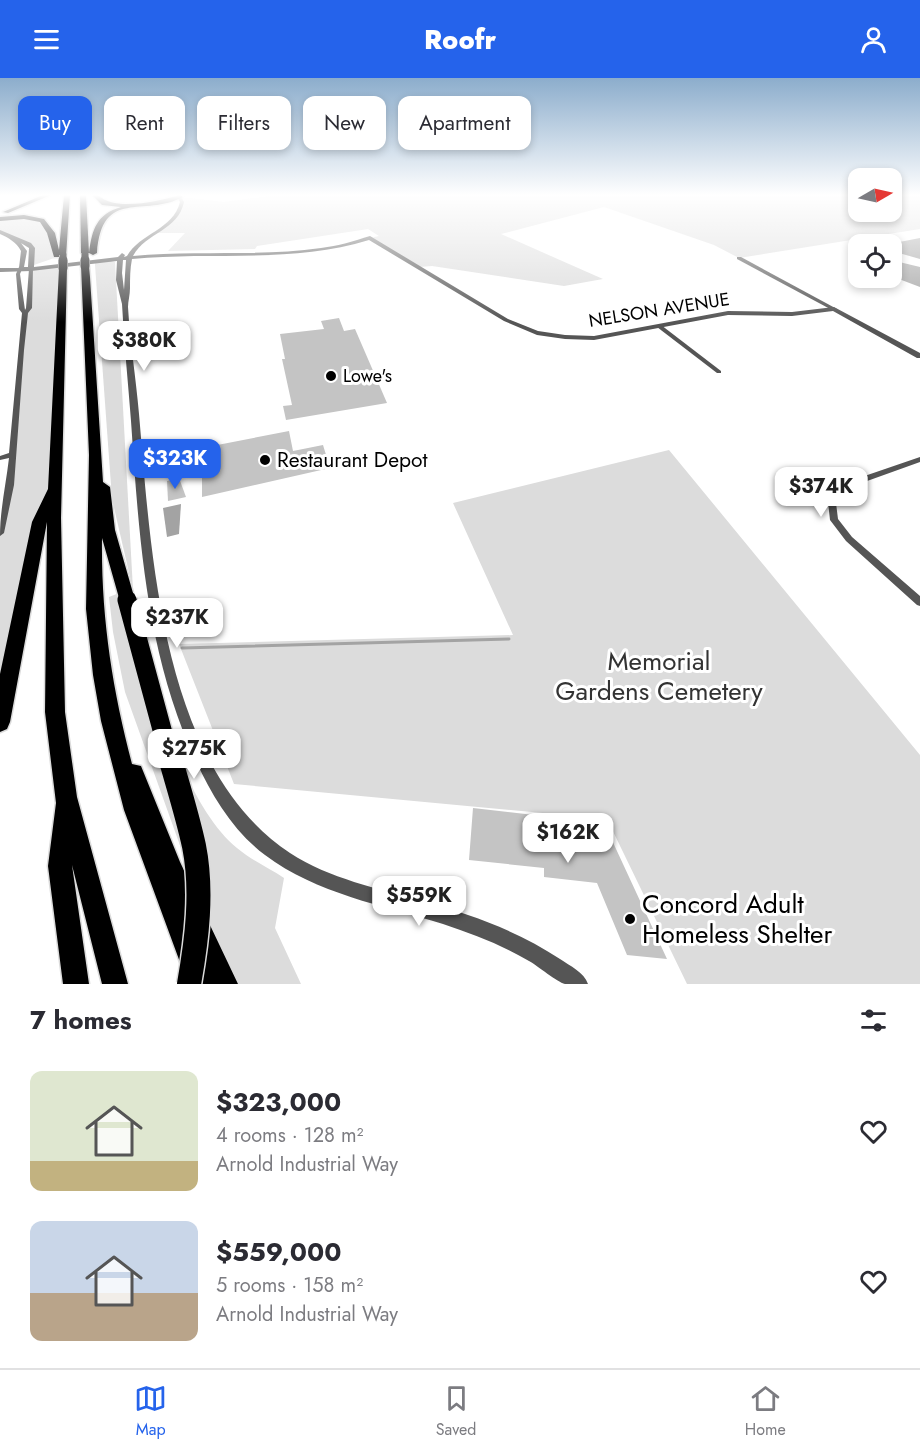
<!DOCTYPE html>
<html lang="en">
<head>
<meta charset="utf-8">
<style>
	:root { --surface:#fff; --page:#f2f2f3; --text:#2b2b33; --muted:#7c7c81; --line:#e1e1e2; --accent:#2563eb }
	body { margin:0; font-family:Jost,sans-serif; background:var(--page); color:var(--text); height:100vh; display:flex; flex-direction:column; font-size:22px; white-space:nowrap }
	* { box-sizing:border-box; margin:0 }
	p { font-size:20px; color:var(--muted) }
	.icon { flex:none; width:33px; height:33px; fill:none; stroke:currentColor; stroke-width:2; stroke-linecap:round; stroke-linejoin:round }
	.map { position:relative; height:906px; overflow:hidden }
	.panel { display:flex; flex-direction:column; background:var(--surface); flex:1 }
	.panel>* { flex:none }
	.guide { position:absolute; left:18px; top:18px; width:600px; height:54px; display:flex; gap:12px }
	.needle { width:39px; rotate:81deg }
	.fabs { position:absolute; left:848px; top:90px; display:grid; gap:12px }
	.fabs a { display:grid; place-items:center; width:54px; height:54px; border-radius:12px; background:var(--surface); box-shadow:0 3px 9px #0003; font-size:30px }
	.price { position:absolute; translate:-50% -51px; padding:0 14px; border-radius:12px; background:#fff; color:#222; font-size:20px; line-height:39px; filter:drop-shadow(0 2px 3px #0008) }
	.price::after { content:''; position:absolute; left:50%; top:36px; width:18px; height:14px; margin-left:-9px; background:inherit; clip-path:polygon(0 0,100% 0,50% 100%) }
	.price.active { background:var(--accent); color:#fff }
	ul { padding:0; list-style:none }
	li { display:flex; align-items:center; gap:18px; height:150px; padding:0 30px }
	li span { display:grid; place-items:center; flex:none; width:168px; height:120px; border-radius:12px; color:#555 }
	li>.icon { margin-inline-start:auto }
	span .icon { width:72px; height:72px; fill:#fffc; stroke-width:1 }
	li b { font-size:26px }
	h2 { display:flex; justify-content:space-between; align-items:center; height:72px; padding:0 30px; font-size:26px }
	.chip { padding:0 21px; border-radius:12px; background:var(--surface); box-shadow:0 3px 9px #0003; font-size:21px; line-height:54px }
	.chip.active { background:var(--accent); color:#fff }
	header { display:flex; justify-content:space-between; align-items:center; height:78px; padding:0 30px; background:var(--accent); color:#fff; font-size:27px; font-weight:800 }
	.menu { display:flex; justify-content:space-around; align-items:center; height:84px; border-top:2px solid var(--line); background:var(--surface); font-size:16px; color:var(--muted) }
	.menu a { display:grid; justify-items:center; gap:3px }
	.menu .active { color:var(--accent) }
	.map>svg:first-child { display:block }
	.green { fill:#dcdcdc }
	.water { fill:#a3a3a3 }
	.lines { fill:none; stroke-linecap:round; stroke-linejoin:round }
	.stream { stroke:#a3a3a3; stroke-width:3 }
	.building { fill:#c4c4c4 }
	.motorway-casing { stroke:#dbdbdb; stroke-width:3 }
	.minor { fill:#555; fill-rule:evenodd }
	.tertiary { fill:#555; fill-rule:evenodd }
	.motorway { fill:#000; fill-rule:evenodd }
	.motorway-bridge-far3-casing { stroke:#dbdbdb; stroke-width:8; stroke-linecap:butt }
	.motorway-bridge-far2-casing { stroke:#dbdbdb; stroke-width:10; stroke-linecap:butt }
	.motorway-bridge-far1-casing { stroke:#dbdbdb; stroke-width:22; stroke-linecap:butt }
	.motorway-bridge-casing { stroke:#dbdbdb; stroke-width:27; stroke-linecap:butt }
	.motorway-bridge-far3 { stroke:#000; stroke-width:7 }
	.motorway-bridge-far2 { stroke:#000; stroke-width:9 }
	.motorway-bridge-far1 { stroke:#000; stroke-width:19 }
	.motorway-bridge { stroke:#000; stroke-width:24 }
	.poi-dot { fill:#000; stroke:#fff; stroke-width:2 }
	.labels { text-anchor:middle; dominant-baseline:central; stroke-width:6; stroke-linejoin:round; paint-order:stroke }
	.far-street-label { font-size:18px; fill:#000; stroke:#fff }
	.far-poi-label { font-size:18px; fill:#000; stroke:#fff; text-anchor:start }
	.poi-label { font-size:21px; fill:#000; stroke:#fff; text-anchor:start }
	.near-park-label { font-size:26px; fill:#333; stroke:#fff }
	.near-poi-label { font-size:26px; fill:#000; stroke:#fff; text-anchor:start }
</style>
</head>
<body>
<header><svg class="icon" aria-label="menu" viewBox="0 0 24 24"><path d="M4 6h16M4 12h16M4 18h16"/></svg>Roofr<svg class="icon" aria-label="person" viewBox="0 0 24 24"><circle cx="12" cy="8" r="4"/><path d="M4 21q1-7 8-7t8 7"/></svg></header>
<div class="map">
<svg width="920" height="906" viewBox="0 0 920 906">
	<rect width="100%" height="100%" fill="#fff"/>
	<g class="green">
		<polygon points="277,117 858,117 858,134 891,134 891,117 920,117 920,151 739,180 714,167 604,129 501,156 603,201 564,208 432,188 419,189 370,160 379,158 368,151 257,168 255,171 168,173 185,155 154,155 172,142 182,130 180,119 224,124"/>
		<polygon points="40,140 57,172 63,177 31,188 32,171 0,154 0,141"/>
		<polygon points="111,183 115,184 133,512 112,421 95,187 95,184"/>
		<polygon points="60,187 55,409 0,644 0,455 6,430 25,235 29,230 31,191"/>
		<polygon points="669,372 920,677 920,906 687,906 607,741 234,706 179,566 513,557 453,425"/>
		<path d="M 119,515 C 144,585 181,725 237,770 C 251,782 269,790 284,800 L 275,850 L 301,906 L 225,906 L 196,812 L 125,614 L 113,554 L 109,519 Z"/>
	</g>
	<g class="water">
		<polygon points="920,160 920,181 899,175 889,166"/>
		<polygon points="891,182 920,189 920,209 891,198"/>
		<polygon points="181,426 179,456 167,459 163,430"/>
	</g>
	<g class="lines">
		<polyline class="stream" points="182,570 509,561"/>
	</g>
	<g class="building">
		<polygon points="339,240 344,253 355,251 387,325 286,342 283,328 292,327 282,281 285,281 280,256 324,251 321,243"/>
		<polygon points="289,353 293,373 323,367 330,390 202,419 202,370"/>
		<polygon points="179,400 186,419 168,423 167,403"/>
		<polygon points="473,730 604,745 667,881 627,877 597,805 544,799 544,790 469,782"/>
	</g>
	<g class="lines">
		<g class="motorway-casing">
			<g id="motorway">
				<polygon points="43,117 51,117 8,135 3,134"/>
				<polygon points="64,117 70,117 66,179 54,179 47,155 40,144 24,141 0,143 0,139 24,137 44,141 55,155 59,172"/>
				<polygon points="80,117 86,117 89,175 85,177 81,175"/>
				<path d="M 92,117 L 98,117 C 115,134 158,123 180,117 L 183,119 C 144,140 102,109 97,175 L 93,177 L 89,175 C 92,151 97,136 121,129 L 102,127 Z"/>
				<path d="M 85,186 L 89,188 L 90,199 L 103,404 L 110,409 L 115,452 L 135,522 L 133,527 L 127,529 L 121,527 L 102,460 C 101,538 112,610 132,686 L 141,688 L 180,784 L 238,906 L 188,906 L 124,732 L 101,643 L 93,597 L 86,531 L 89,377 L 81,188 Z"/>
				<polygon points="63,188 67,190 61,440 65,634 77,719 128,906 102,906 72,787 89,906 63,906 48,788 56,725 45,634 47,444 10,644 7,651 0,654 0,596 32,444 48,411 59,190"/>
			</g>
		</g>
		<g class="minor">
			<polygon points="737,179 741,179 837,231 832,232 737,181"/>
			<path d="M 21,188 L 23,189 L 20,196 L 25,232 L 26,230 L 29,191 L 31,190 L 33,191 L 32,230 L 28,235 L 24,272 L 14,407 L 4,455 L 0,458 C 0,432 6,406 9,380 L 0,382 L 0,378 L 9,375 L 22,235 L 19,231 L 16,196 L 19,189 Z"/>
			<polygon points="657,247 661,247 721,293 721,295 717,295 657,249"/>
			<polygon points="920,379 920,384 856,407 836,425 838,441 852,459 920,518 920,528 917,527 846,463 830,442 828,424 850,403"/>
		</g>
		<path class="tertiary" d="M 176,117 L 180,117 L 184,124 C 178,153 146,154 133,178 C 195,172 259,179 321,170 C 338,168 354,163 370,158 L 508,241 L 538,253 L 565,257 L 594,258 L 728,233 L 792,234 L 834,229 L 920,275 L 920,280 L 917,280 L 833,233 L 792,238 L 728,237 L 594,262 L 565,261 L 537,257 L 504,243 L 369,162 C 292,186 211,173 132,181 C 130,191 130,200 130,210 C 130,217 128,223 128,229 C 130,265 136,300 139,336 C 151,474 161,690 290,775 C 330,801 377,810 422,823 C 470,836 518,853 560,881 C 570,888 584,894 588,906 C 581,906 572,906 565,906 C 557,904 538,888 529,883 C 502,867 473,856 443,846 C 382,827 317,816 265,777 C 233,753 212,718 196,683 C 146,576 139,459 131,343 C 128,304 124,265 122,226 L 116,202 L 117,183 L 31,193 L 0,194 L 0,190 L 19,190 L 21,173 C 16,164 9,160 0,156 L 0,152 L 31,165 L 35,170 L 34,189 L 118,179 L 122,175 L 125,177 L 124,179 L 127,178 C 140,155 173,152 180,124 ZM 21,165 L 29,170 L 28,189 L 24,189 L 27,173 ZM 123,182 L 126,182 L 124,212 L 122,195 Z"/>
		<use href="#motorway" class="motorway"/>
		<g class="motorway-bridge-far3-casing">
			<g id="motorway-bridge-far3">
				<polyline points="85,175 85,183"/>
				<polyline points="63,177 63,183"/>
			</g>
		</g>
		<g class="motorway-bridge-far2-casing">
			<g id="motorway-bridge-far2">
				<polyline points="63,182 63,190"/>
				<polyline points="85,182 85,188"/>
			</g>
		</g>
		<g class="motorway-bridge-far1-casing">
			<polyline id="motorway-bridge-far1" points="127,522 171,685"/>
		</g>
		<g class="motorway-bridge-casing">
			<path id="motorway-bridge" d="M 171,683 C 179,711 188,740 194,768 C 203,813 197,861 189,906"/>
		</g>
		<use href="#motorway-bridge-far3" class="motorway-bridge-far3"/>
		<use href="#motorway-bridge-far2" class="motorway-bridge-far2"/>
		<use href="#motorway-bridge-far1" class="motorway-bridge-far1"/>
		<use href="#motorway-bridge" class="motorway-bridge"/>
	</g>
	<linearGradient id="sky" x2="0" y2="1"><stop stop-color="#8cadcc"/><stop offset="0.48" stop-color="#fff"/><stop offset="1" stop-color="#fff" stop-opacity="0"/></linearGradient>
	<rect width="920" height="244" fill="url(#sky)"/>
	<g class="poi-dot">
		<circle cx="331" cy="298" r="6"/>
		<circle cx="265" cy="382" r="6"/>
		<circle cx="630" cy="841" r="6"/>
	</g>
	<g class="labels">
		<g class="far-street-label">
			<text transform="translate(659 232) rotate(-9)">NELSON AVENUE</text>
		</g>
		<g class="far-poi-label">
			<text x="343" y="298">Lowe's</text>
		</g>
		<g class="poi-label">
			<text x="277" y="382">Restaurant Depot</text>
		</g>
		<g class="near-park-label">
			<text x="659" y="583">Memorial<tspan x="659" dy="30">Gardens Cemetery</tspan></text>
		</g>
		<g class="near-poi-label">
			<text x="642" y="826">Concord Adult<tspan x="642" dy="30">Homeless Shelter</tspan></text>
		</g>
	</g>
</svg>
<div class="fabs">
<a><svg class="needle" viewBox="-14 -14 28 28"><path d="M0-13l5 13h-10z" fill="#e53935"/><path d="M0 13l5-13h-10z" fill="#7c7c81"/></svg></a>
<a><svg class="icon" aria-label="locate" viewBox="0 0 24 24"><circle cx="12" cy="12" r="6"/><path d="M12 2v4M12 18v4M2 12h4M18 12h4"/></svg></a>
</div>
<b class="price" style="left:144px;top:294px">$380K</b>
<b class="price active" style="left:175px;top:412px">$323K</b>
<b class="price" style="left:821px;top:440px">$374K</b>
<b class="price" style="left:177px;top:571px">$237K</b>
<b class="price" style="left:194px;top:702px">$275K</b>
<b class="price" style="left:568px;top:786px">$162K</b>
<b class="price" style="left:419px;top:849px">$559K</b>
<div class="guide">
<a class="chip active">Buy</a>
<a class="chip">Rent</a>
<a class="chip">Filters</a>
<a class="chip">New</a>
<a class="chip">Apartment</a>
</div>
</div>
<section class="panel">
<h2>7 homes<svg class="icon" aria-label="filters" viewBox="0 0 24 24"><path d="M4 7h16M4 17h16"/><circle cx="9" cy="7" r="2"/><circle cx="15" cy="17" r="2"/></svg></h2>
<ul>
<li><span style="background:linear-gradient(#dfe7d0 75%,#c2b280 0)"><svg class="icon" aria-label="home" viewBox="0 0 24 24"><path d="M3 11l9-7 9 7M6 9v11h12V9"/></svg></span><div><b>$323,000</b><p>4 rooms · 128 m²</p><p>Arnold Industrial Way</p></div><svg class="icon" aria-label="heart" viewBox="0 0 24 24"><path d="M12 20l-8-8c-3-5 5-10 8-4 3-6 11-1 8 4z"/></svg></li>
<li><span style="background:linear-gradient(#c9d6e8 60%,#b9a48a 0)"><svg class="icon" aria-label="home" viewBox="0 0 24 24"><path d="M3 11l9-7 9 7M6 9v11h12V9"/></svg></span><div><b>$559,000</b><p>5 rooms · 158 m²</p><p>Arnold Industrial Way</p></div><svg class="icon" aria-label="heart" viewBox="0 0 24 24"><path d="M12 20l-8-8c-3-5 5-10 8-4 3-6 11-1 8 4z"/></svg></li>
</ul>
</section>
<nav class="menu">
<a class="active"><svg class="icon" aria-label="map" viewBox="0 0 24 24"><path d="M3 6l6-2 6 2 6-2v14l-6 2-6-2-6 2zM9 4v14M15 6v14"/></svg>Map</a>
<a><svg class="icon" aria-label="saved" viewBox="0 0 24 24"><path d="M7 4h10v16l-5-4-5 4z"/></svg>Saved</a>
<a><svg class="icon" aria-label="home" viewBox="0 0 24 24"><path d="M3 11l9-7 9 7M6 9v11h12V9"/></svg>Home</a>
</nav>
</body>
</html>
